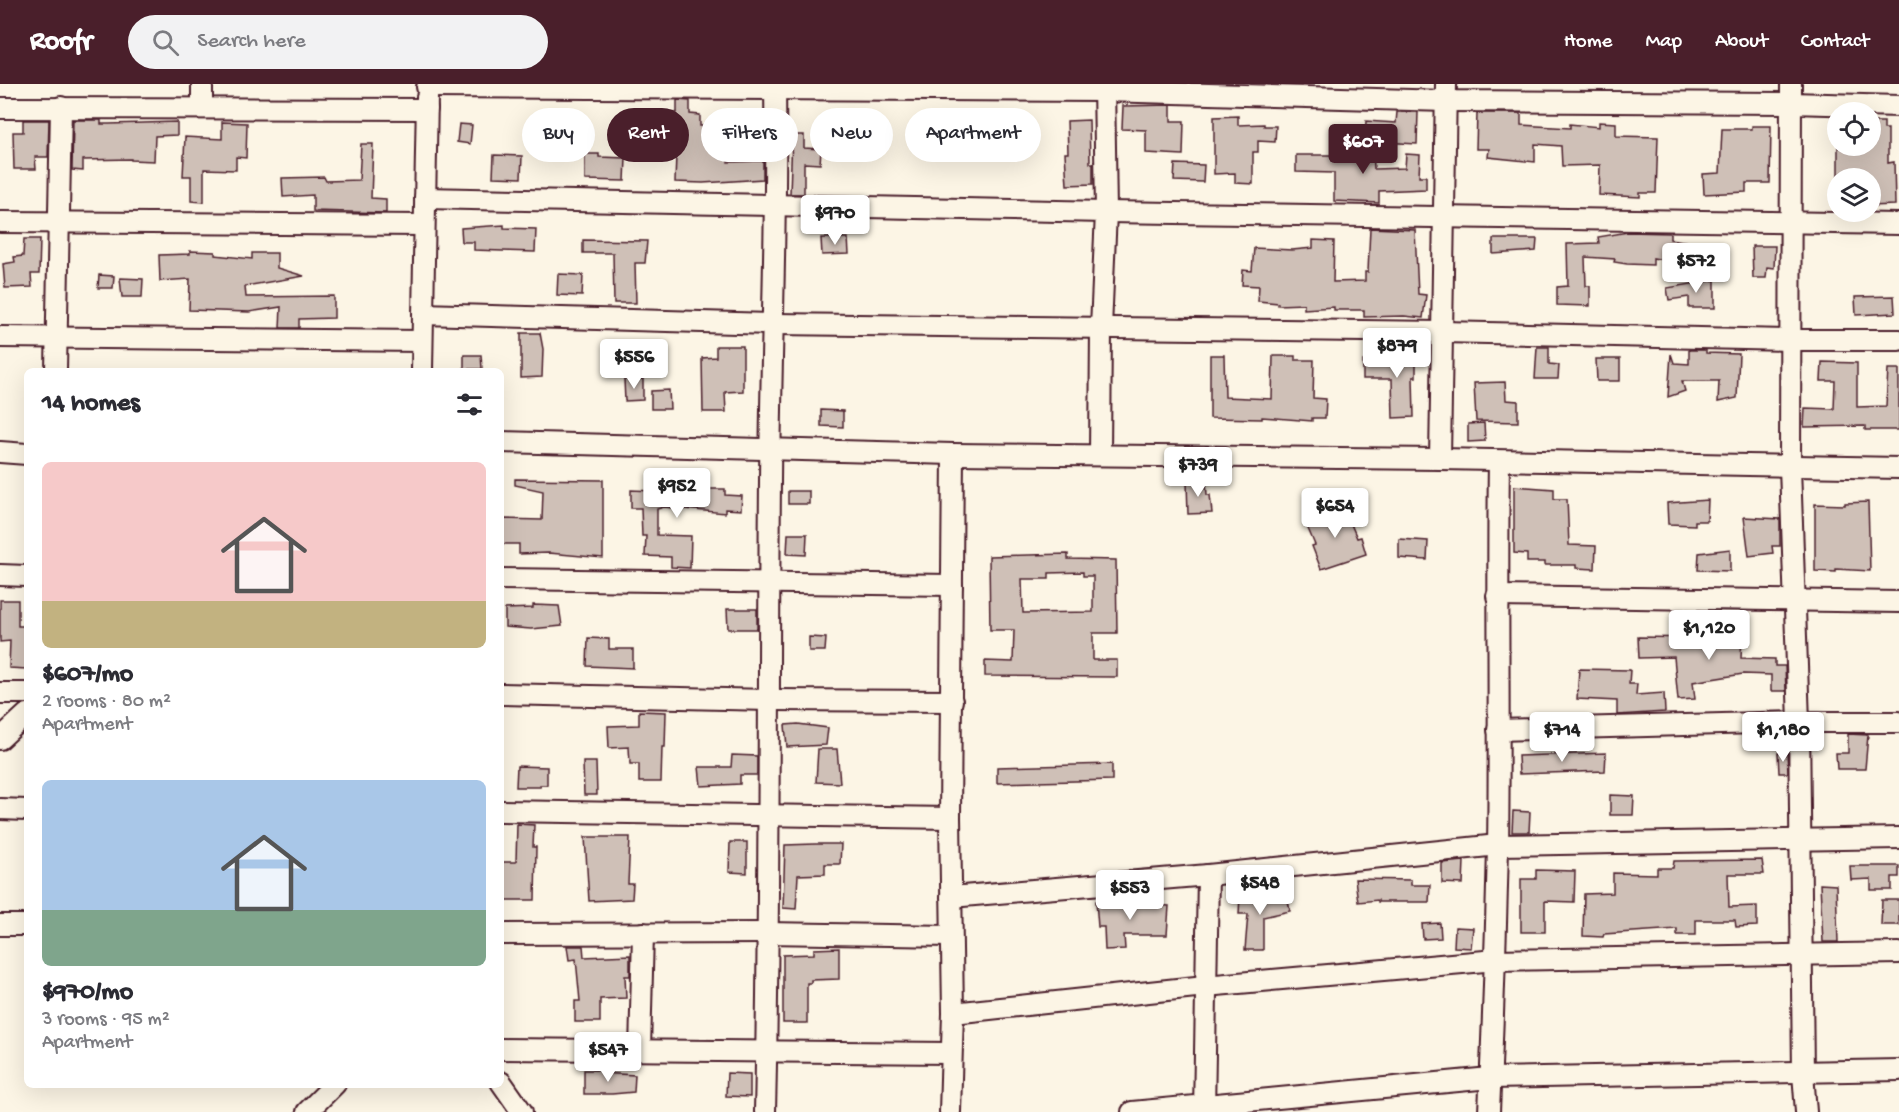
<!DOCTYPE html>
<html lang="en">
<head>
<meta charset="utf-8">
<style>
	:root { --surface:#fff; --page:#f2f2f3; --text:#2b2b33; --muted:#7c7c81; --accent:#4a1f2b }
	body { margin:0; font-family:"Gochi Hand",sans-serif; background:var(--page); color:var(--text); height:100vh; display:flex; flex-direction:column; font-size:22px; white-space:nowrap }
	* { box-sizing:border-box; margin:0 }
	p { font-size:20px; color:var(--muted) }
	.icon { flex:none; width:33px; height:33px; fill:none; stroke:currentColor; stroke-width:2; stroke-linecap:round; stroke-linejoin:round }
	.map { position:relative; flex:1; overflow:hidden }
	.sheet { position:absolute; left:24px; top:284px; width:480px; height:720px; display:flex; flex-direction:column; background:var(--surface); border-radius:9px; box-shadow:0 6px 24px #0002 }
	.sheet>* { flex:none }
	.banner { position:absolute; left:522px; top:24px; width:570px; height:54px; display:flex; gap:12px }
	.fabs { position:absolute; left:1827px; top:18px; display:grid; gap:12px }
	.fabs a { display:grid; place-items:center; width:54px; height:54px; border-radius:50%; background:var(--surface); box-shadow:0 6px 24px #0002; font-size:30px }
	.price { position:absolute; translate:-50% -51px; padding:0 14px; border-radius:6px; background:#fff; color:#222; font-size:20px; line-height:39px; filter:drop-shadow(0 2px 3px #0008) }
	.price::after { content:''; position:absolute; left:50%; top:36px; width:18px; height:14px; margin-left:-9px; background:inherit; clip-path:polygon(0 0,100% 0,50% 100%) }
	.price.selected { background:var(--accent); color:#fff }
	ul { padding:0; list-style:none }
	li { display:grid; align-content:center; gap:12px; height:318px; padding:0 18px }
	li span { display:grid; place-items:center; height:186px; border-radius:9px; color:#555 }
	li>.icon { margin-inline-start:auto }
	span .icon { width:108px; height:108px; fill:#fffc; stroke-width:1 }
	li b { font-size:26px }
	h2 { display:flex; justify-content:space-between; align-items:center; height:72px; padding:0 18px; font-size:26px }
	.tag { padding:0 21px; border-radius:27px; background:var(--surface); box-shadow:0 6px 24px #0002; font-size:21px; line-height:54px }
	.tag.selected { background:var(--accent); color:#fff }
	header { display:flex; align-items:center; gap:36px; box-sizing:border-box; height:84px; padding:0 30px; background:var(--accent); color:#fff }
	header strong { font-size:28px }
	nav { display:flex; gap:33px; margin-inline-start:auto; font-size:21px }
	.search { width:420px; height:54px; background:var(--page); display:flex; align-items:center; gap:15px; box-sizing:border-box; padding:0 21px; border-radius:33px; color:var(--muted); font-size:22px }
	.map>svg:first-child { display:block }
	.building { fill:#cfc0b7; stroke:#4a1f2b; stroke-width:1.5; fill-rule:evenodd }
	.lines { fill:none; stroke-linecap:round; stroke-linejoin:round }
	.minor-casing { stroke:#4a1f2b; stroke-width:24 }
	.minor { stroke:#fcf5e5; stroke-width:20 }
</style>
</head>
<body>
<header>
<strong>Roofr</strong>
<div class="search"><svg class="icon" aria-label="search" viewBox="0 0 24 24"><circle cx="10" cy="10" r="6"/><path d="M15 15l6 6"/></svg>Search here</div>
<nav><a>Home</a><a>Map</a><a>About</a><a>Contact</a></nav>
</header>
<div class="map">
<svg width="1899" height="1028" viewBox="0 0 1899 1028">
	<rect width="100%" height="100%" fill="#fcf5e5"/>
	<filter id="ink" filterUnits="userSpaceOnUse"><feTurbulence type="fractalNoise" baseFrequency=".0167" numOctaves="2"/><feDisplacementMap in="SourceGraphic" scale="12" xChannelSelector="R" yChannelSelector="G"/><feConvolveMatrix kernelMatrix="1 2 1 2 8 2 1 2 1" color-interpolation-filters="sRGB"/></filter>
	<g filter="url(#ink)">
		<g class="building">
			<polygon points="677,16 690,17 690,30 700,31 700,42 728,42 728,78 763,77 763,95 703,99 675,98 676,71 674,71 674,61 637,62 635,28 647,30 647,27 677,29"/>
			<polygon points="1171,21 1171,37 1184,37 1183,71 1146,69 1146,46 1122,45 1123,22"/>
			<polygon points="1397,28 1418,28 1417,60 1365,57 1366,37 1396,39"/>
			<polygon points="1477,29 1521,29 1521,41 1570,44 1570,40 1599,43 1599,38 1616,39 1616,52 1658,53 1656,109 1640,109 1640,113 1599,111 1600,81 1562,82 1561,62 1535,60 1535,78 1488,73 1489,65 1476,65"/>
			<polygon points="561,30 582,30 581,51 560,50"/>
			<polygon points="1238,32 1238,41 1264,40 1264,42 1276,42 1275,58 1258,57 1258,68 1253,68 1253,100 1235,99 1235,89 1214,90 1214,33"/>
			<polygon points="840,33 841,50 825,51 823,35"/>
			<polygon points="23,36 49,36 48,73 35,73 36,85 14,85 13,48 23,48"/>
			<polygon points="73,36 101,36 101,40 109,40 177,38 177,51 155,52 154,77 131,76 131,75 83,76 83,87 72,86"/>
			<polygon points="1089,36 1090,79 1093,79 1093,100 1067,101 1065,69 1068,69 1067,37"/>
			<polygon points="222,38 247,39 246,74 236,73 236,86 204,85 204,118 191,117 191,92 183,92 185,53 222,55"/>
			<polygon points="1870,38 1884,38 1884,45 1888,45 1888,79 1894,78 1895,121 1870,122 1870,94 1838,94 1838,62 1870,62"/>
			<polygon points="459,40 472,41 470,60 457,58"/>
			<polygon points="1752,42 1771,42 1770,99 1746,99 1746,108 1704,110 1703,90 1720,89 1722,45 1752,45"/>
			<polygon points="792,51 804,51 804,64 821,65 820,80 804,79 804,110 790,110"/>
			<polygon points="361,60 373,60 371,114 386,115 386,129 313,127 313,111 283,113 282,94 324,93 326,97 359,96"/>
			<polygon points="1373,63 1374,85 1405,84 1406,70 1420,71 1419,92 1426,92 1426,105 1379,107 1379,119 1334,117 1334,89 1296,88 1296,71 1357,71 1357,64"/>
			<polygon points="585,70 599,70 599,73 626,74 625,97 585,96"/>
			<polygon points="494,71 522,72 521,94 493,93"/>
			<polygon points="1175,80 1204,81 1203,98 1174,97"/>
			<polygon points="504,141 504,144 536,145 535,168 474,166 474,158 462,158 461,144"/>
			<polygon points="1370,144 1415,146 1418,210 1426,211 1423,234 1404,232 1364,233 1364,226 1334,226 1334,223 1304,225 1304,220 1278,221 1278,219 1258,217 1259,202 1242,201 1243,186 1252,187 1254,164 1292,166 1313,164 1313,156 1334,157 1333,198 1365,197 1365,188 1368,188"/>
			<polygon points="1628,148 1670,149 1670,155 1708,161 1704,184 1653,174 1653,181 1627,180 1614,178 1615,175 1585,173 1586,202 1590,202 1590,222 1557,221 1557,203 1568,202 1567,160 1599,159 1598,153"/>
			<polygon points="821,154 848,154 849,170 822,171"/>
			<polygon points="24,155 40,155 39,190 31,190 32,203 5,204 3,180 15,178 14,173 23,172"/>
			<polygon points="1493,155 1537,155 1536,167 1493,170"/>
			<polygon points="583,156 647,157 645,179 635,179 636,219 614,219 613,169 583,169"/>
			<polygon points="1752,162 1775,162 1774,184 1767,183 1766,194 1753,194"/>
			<polygon points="190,167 215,168 215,171 252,175 252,169 277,169 277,184 304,192 245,202 246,213 334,212 334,234 299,235 299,244 280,244 281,223 249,228 189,226 190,195 160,197 159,171 190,170"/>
			<polygon points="558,190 583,191 582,212 557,211"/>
			<polygon points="99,191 114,192 113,204 98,204"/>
			<polygon points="120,194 143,195 142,213 122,213"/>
			<polygon points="1715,196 1715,224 1689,224 1689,213 1669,216 1667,204"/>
			<polygon points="1894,212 1895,229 1856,231 1855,213"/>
			<polygon points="521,249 540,249 543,265 542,293 521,294"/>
			<polygon points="1407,260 1409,272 1416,272 1416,293 1413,293 1414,333 1393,334 1392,295 1363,295 1363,277 1396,277 1394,261"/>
			<polygon points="716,262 743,262 743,307 725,308 726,328 703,328 702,274 716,273"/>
			<polygon points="1537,263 1549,263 1549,280 1559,281 1558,295 1535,295"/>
			<polygon points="1689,266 1706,266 1706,269 1739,270 1737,314 1718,318 1719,297 1682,297 1685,307 1668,313 1671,270 1674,279 1689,280"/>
			<polygon points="464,271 481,271 482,285 464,285"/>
			<polygon points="1210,271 1224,271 1225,313 1272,315 1273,272 1295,272 1295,276 1314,276 1313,314 1326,315 1325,334 1312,334 1312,337 1262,333 1262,335 1210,334"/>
			<polygon points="1596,275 1620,275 1620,297 1597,297"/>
			<polygon points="1822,278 1857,279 1857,323 1886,322 1888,285 1899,285 1899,346 1865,346 1865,342 1804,343 1805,324 1834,325 1835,297 1821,297"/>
			<polygon points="624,295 643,295 643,316 625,317"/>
			<polygon points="1505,298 1506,316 1518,317 1518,338 1476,337 1474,299"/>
			<polygon points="669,306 670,325 651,325 651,307"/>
			<polygon points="821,326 843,327 843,343 821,342"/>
			<polygon points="1484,339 1485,357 1468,358 1468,340"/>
			<polygon points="515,395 603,396 603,474 549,469 519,470 519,460 502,460 503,435 542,436 543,407 515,401"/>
			<polygon points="1206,397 1207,411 1210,411 1212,429 1188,430 1187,398"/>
			<polygon points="1514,402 1554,405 1554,415 1567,415 1569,461 1596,462 1595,485 1576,484 1576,481 1545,481 1545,478 1527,478 1527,470 1514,469"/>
			<polygon points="703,405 725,405 725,411 742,412 741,426 725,425 725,429 664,423 657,425 657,451 691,452 690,484 671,483 671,473 645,472 646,452 642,452 641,424 631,424 631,406 703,409"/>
			<rect x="788" y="407" width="21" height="13"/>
			<polygon points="1708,416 1707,437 1695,437 1695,441 1668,440 1667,419"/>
			<polygon points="1868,418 1870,487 1836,485 1836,488 1815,487 1815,420 1845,421 1845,419"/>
			<polygon points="1344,424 1357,454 1361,453 1366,470 1321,485 1312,462 1315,461 1306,440"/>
			<polygon points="1744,433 1780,435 1780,462 1772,462 1773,469 1749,472"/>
			<polygon points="788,450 807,450 806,471 787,470"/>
			<polygon points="1399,455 1428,457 1427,476 1399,474"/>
			<polygon points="1730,465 1730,487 1698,486 1699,469"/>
			<path d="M 1068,470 L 1068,475 L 1116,476 L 1117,549 L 1093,549 L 1093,576 L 1117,576 L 1117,593 L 985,592 L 985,577 L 1013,578 L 1014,546 L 990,546 L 989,472 ZM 1083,488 L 1083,492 L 1093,492 L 1093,528 L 1023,529 L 1022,495 L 1049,495 L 1049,489 Z"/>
			<polygon points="0,516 18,516 18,542 27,542 27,585 9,584 10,557 0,558"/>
			<polygon points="533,521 559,522 562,542 531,545 505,543 505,525 533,524"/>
			<polygon points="727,525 757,525 757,545 728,545"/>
			<polygon points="1742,550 1741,574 1775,575 1775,582 1785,582 1786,607 1771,607 1771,591 1743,590 1693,598 1695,615 1678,616 1674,573 1639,574 1638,553 1699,554 1699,552"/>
			<polygon points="809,553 826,554 825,567 809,567"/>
			<polygon points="588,554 609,555 609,565 633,565 633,584 587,582"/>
			<polygon points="1579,585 1630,586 1629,600 1637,600 1636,611 1664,609 1665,628 1617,631 1617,617 1577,615"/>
			<polygon points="639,627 666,628 665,663 662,663 661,698 639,698 639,680 630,680 629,663 609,664 608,642 639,641"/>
			<polygon points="798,640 828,644 826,661 787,663 785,641"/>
			<polygon points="1848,650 1868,651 1865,685 1837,685 1836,669 1848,669"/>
			<polygon points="818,665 837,665 840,699 816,698"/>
			<polygon points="1787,668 1788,689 1779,689 1778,669"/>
			<polygon points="1606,669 1605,687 1519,690 1518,672"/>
			<polygon points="732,671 757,672 757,691 740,691 740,700 701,702 699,683 731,683"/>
			<polygon points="583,678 596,678 597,711 584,711"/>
			<polygon points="1112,680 1112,696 997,699 997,683"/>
			<polygon points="517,682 547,683 547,701 540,701 540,703 516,703"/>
			<polygon points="1610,711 1634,712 1633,731 1610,731"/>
			<polygon points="1513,727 1530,728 1529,748 1512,748"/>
			<polygon points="517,740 534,741 533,763 536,763 535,816 501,816 501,778 516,778"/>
			<polygon points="585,753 630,753 628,800 633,800 632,815 589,817"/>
			<polygon points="730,758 747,758 747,789 729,788"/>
			<polygon points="815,760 841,760 840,780 825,780 825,790 798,791 796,825 783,824 785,761"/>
			<polygon points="1762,776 1764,790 1728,790 1729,823 1757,822 1757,842 1736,843 1735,836 1696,836 1696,851 1677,851 1677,845 1604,850 1603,853 1583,852 1584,810 1613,809 1613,789 1657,790 1657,784 1673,784 1674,777"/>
			<polygon points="1464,777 1463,800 1442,799 1442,779"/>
			<polygon points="1850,782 1899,782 1899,793 1892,793 1892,806 1871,806 1871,795 1851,796"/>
			<polygon points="1536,786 1575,787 1574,818 1545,817 1545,848 1521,848 1521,795 1536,795"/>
			<polygon points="1355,795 1411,796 1411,801 1430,801 1429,818 1378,818 1378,816 1358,818"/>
			<polygon points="1820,800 1836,801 1838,858 1823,858"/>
			<polygon points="1240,811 1278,812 1287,811 1290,827 1263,833 1263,866 1245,866 1248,830 1239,830"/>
			<polygon points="1138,816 1138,820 1169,822 1167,851 1124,851 1125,865 1105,866 1104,843 1098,843 1096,817"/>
			<polygon points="1882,816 1899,816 1899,841 1881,841"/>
			<polygon points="1440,839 1441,854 1423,855 1422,840"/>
			<polygon points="1455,843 1473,844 1471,864 1454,863"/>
			<polygon points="567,862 583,862 584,873 630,871 630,892 625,892 626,914 600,915 600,938 575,938 575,917 580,917 576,875 569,876"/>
			<polygon points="839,864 839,895 811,896 811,899 807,899 807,939 783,939 783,871 814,870 814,865"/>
			<polygon points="584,986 602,986 602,989 635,991 634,1008 612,1010 584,1010"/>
			<polygon points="727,989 750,990 750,1013 726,1012"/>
		</g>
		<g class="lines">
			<g class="minor-casing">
				<g id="minor">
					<polyline points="202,0 202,24"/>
					<polyline points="1791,0 1790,383 1799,638 1803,989 1806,1028"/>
					<polyline points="427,3 1104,7 1446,17 1791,19 1899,22"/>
					<polyline points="0,24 427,25"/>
					<polyline points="425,114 1106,128 1899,140"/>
					<polyline points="0,138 424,141"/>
					<polyline points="423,230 774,240 1442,248 1791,256 1899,256"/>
					<polyline points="0,253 422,257"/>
					<polyline points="56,286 61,23"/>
					<polyline points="422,286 427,13"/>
					<polyline points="501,358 953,370 1440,375 1899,384"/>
					<polyline points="0,368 27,370"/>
					<polyline points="1100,371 1101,244 1106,128 1104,0"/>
					<polyline points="1440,375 1446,0"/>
					<polyline points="0,491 27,492"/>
					<polyline points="501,495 952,501"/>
					<polyline points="1497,512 1899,518"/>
					<polyline points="0,609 27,609"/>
					<polyline points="501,610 770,616 952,617"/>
					<polyline points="1498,646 1799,638 1899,638"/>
					<polyline points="0,655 27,630"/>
					<polyline points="0,725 27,726"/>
					<polyline points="501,727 950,734"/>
					<polyline points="951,813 1208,791 1498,761 1899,754"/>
					<polyline points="0,841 27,841"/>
					<polyline points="501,850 766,849 951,852"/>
					<polyline points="953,929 1205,902 1496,876 1899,869"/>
					<polyline points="501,965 951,969"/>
					<polyline points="640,966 643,849"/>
					<polyline points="501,998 522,1028"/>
					<polyline points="307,1028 335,1000"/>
					<path d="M 765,1028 C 770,818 768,608 770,398 C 771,265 777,133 775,0"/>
					<polyline points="950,1028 953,929 950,734 953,370"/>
					<polyline points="1132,1028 1490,994 1899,986"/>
					<polyline points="1204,1028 1208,791"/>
					<path d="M 1489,1028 C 1493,940 1496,852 1498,764 C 1500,635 1497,506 1499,377"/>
				</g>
			</g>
			<use href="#minor" class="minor"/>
		</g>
	</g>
</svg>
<div class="fabs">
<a><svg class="icon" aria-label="locate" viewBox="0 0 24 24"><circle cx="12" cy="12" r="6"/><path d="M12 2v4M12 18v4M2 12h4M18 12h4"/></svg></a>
<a><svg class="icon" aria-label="layers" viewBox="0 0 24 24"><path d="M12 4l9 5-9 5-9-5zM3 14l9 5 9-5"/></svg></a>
</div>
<b class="price selected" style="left:1363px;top:91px">$607</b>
<b class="price" style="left:835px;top:162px">$970</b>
<b class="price" style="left:1696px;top:210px">$572</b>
<b class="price" style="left:1397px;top:295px">$879</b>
<b class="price" style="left:634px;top:306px">$556</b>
<b class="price" style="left:1198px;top:414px">$739</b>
<b class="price" style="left:677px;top:435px">$952</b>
<b class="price" style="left:1335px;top:455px">$654</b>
<b class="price" style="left:1709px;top:577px">$1,120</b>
<b class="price" style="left:1562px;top:679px">$714</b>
<b class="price" style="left:1783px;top:679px">$1,180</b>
<b class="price" style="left:1260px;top:832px">$548</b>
<b class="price" style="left:1130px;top:837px">$553</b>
<b class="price" style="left:608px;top:999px">$547</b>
<div class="banner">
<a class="tag">Buy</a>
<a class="tag selected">Rent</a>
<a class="tag">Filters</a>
<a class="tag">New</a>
<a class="tag">Apartment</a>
</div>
<section class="sheet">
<h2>14 homes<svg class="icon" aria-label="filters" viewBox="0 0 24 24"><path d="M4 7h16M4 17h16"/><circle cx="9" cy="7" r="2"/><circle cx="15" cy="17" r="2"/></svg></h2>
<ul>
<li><span style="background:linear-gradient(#f6c9c9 75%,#c2b280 0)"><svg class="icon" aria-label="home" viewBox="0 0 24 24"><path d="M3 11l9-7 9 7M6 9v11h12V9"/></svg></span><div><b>$607/mo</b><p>2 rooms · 80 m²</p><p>Apartment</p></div></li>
<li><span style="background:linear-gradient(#a9c7e8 70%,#7fa58c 0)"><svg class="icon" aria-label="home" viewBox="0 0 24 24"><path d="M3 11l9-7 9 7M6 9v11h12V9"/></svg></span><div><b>$970/mo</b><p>3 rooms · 95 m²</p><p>Apartment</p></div></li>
</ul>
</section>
</div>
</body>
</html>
